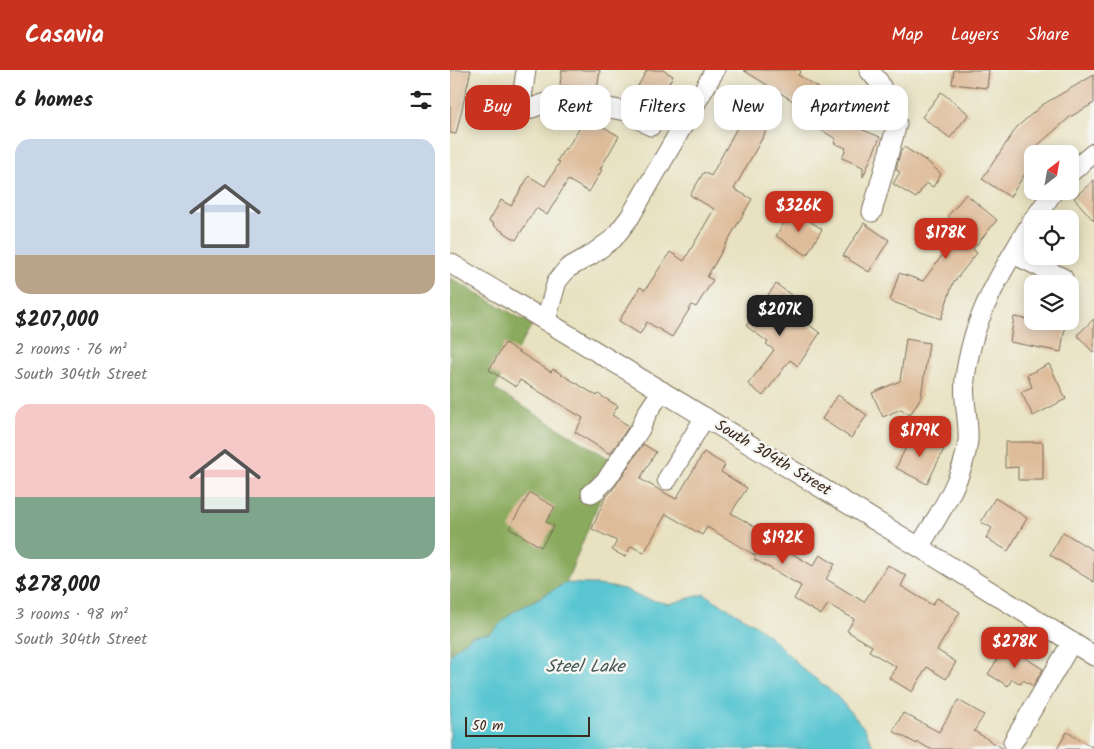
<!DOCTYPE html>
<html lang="en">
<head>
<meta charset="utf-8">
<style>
	:root { --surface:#fff; --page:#f2f2f2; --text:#222; --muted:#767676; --accent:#c8321e }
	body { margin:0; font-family:Kalam,sans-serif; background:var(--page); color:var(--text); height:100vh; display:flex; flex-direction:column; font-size:19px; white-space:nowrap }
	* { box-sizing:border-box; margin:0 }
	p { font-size:16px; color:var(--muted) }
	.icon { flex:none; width:28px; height:28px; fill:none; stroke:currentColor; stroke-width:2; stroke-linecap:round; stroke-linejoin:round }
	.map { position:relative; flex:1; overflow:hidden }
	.panel { display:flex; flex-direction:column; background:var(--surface); width:450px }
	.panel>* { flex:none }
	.top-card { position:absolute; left:15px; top:15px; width:475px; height:45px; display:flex; gap:10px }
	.needle { width:32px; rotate:31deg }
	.buttons { position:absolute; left:574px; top:75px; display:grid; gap:10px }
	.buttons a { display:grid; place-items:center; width:55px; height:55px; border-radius:10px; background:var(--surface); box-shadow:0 2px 12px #0003; font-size:25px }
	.scale { position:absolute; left:15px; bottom:12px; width:125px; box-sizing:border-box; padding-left:5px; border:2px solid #3b2a1e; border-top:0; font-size:14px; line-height:18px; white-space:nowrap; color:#3b2a1e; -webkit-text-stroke:4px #f6f6f2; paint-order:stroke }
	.price { position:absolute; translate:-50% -42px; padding:0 11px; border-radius:10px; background:var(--accent); color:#fff; font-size:16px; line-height:32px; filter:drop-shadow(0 1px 2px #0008) }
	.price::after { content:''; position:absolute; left:50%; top:30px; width:15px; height:11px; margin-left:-8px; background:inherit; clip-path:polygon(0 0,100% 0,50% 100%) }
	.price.active { background:#222; color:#fff }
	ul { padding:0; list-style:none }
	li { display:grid; align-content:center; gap:10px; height:265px; padding:0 15px }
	li span { display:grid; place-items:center; height:155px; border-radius:15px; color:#555 }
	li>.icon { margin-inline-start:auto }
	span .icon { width:90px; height:90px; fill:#fffc; stroke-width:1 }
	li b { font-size:21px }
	h2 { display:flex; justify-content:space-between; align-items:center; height:60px; padding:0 15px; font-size:21px }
	.chip { padding:0 18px; border-radius:15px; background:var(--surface); box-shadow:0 2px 12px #0003; font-size:18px; line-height:45px }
	.chip.active { background:var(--accent); color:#fff }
	header { display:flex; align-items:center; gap:30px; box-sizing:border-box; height:70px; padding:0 25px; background:var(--accent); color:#fff }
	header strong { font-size:24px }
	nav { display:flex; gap:28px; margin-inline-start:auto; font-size:18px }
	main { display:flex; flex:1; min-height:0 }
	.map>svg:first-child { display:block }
	.forest { fill:#8aaa5d; stroke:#626a3e }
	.water { fill:#5ac6d2; stroke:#4a7878 }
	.building { fill:#debc9a }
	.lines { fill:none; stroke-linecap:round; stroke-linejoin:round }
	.minor-casing { stroke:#786a57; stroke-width:21 }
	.minor { stroke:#fff; stroke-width:19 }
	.labels { text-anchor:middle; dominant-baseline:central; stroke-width:5; stroke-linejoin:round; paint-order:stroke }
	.street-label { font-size:16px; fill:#3b2a1e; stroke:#f6f6f2 }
	.water-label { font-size:18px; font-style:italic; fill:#445954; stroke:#f6f6f2 }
</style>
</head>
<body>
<header>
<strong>Casavia</strong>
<nav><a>Map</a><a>Layers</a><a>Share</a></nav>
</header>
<main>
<section class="panel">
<h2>6 homes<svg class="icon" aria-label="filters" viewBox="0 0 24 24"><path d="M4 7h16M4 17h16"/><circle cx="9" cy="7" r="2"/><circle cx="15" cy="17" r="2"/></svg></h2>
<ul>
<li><span style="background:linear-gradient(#c9d6e8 75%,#b9a48a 0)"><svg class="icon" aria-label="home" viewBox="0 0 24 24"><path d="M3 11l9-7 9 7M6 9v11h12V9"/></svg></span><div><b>$207,000</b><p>2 rooms · 76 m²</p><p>South 304th Street</p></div></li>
<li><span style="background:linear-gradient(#f6c9c9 60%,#7fa58c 0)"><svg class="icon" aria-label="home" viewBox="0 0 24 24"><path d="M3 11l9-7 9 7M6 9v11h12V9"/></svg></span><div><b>$278,000</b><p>3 rooms · 98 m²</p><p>South 304th Street</p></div></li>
</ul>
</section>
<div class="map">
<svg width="644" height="679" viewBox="0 0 644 679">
	<rect width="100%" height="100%" fill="#f6f6f2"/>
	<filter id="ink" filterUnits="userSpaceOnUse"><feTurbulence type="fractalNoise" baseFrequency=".02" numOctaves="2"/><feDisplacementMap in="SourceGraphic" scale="10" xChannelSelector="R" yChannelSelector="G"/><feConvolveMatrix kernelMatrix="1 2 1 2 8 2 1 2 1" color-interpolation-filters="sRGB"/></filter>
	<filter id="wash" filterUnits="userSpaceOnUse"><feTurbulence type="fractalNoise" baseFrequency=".0096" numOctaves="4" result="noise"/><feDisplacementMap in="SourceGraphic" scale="20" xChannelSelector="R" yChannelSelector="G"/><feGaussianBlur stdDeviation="1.12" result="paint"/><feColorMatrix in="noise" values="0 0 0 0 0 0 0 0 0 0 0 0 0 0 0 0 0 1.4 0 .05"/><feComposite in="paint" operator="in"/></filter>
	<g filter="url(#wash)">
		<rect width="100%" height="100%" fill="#e8e2c1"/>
		<polygon class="forest" points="0,208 82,255 44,319 165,392 116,513 60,544 41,563 22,566 0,585"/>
		<polygon class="water" points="116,513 140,514 175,519 189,527 219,534 254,524 304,554 324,570 353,599 384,623 415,659 424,679 0,679 0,585 4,580 22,566 41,563 60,544"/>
		<g id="blocks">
			<g class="building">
				<polygon points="0,0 21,0 6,64 0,63"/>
				<polygon points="112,0 150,0 147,20 110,15"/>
				<polygon points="197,0 213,0 223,6 204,37 189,28 190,26 184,23"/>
				<polygon points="293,0 351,0 348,5 388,30 379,46 430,67 413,107 413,97 392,88 396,78 384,73 386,69 343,43 348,34"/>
				<polygon points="504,0 539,0 537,18 502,14"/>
				<polygon points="644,5 644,33 620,47 580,82 582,84 582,93 560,127 532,109 567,57 592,35"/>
				<polygon points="491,22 519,44 500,68 472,47"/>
				<polygon points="296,41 320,54 284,119 302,129 257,207 263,210 246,237 242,235 222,267 197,252 190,264 169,251 190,217 195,220 220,182 234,191 264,139 240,125 254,102 261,106"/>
				<polygon points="138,48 169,66 150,99 152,100 139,122 118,110 97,145 86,138 66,170 43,155 44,154 39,151 51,130 61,136 79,106 95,116 110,92 107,91 115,78 117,79 132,53 134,54"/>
				<polygon points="454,77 478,92 491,104 483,117 476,113 466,128 443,114 450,102 446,100 450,83"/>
				<polygon points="644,110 644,151 624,128"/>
				<polygon points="516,124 547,150 523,179 527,183 503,213 491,249 440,231 449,203 473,211 497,179 486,170 502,150 498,146"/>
				<polygon points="342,140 372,159 357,185 326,166"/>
				<polygon points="414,153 439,170 419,202 393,186"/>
				<polygon points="326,214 344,227 336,238 370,263 348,296 340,290 313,326 298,314 324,280 316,274 318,272 296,256"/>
				<polygon points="564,247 582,250 582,251 615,256 611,282 560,272"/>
				<polygon points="644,249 644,283 627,265"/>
				<polygon points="456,269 479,273 471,327 460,345 451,339 433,347 422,323 450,311"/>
				<polygon points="55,273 101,302 103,299 147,326 148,324 168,336 162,345 179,356 160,384 125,362 133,348 70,310 66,317 39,300"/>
				<polygon points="599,294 616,329 583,346 571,322 582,317 577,305"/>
				<polygon points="388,325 417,345 401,368 372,349"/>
				<polygon points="463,363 494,379 477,414 446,398"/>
				<polygon points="555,372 593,372 593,410 568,410 568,397 555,398"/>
				<polygon points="193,374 206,382 190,409 226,429 254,382 275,395 271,402 297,418 281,443 308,459 306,462 363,496 370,485 385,494 376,509 414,532 438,495 456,506 451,516 482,535 487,528 510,542 487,580 506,592 496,609 477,597 462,622 439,608 446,597 419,581 422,576 397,561 404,549 378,534 371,545 344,529 351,516 304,489 306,486 257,457 252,465 216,444 194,483 181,476 175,487 162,480 167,471 142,459 156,426 158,425 166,415"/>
				<polygon points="80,423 105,437 96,452 104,456 91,477 59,458"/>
				<polygon points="545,428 577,448 558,481 536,468 542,458 531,452"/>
				<polygon points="613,462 644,481 644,512 600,485"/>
				<polygon points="556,576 593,599 583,616 573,610 571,614 562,609 558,616 538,604"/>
				<polygon points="508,630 534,645 524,661 554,679 480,679 468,672 467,674 443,661 453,643 489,662"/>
				<polygon points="617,662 644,678 644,679 607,679"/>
			</g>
		</g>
	</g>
	<g filter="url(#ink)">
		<use href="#blocks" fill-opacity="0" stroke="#786a57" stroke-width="1"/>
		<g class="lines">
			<g class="minor-casing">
				<g id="minor">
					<polyline points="76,0 70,42 108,29 176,41 201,56"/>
					<polyline points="419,0 429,12 447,54 422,142"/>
					<polyline points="620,103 644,83"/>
					<polyline points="584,149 604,121"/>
					<polyline points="563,184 613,208"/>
					<polyline points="0,193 469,477 644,586"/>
					<polyline points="96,250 107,211 118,198 141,185 163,169 180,147 265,0"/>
					<polyline points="217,410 255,347"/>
					<polyline points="141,423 146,420 157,409 190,359 197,343 212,321"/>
					<path d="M 469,477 C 488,446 514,408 518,371 C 519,357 516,343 515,329 C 513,311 517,294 521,277 C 531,233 559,190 582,151"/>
					<polyline points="563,672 622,572"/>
				</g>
			</g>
			<use href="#minor" class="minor"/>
		</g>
	</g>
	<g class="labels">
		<g class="street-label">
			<text transform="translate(323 388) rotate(31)">South 304th Street</text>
		</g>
		<g class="water-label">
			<text x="135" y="597">Steel Lake</text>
		</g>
	</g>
</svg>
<div class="buttons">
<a><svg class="needle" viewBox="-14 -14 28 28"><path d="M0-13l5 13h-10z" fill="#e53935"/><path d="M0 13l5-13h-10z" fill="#767676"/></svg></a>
<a><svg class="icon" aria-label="locate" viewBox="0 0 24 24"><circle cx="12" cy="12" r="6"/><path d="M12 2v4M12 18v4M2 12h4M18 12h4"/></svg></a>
<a><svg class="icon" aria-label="layers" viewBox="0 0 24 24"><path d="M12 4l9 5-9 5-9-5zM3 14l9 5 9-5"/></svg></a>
</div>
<div class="scale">50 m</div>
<b class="price" style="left:349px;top:163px">$326K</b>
<b class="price" style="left:496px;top:190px">$178K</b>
<b class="price active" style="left:330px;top:267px">$207K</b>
<b class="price" style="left:470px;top:388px">$179K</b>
<b class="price" style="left:333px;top:495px">$192K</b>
<b class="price" style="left:565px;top:599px">$278K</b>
<div class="top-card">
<a class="chip active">Buy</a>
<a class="chip">Rent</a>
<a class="chip">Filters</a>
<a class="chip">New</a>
<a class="chip">Apartment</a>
</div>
</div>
</main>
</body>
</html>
